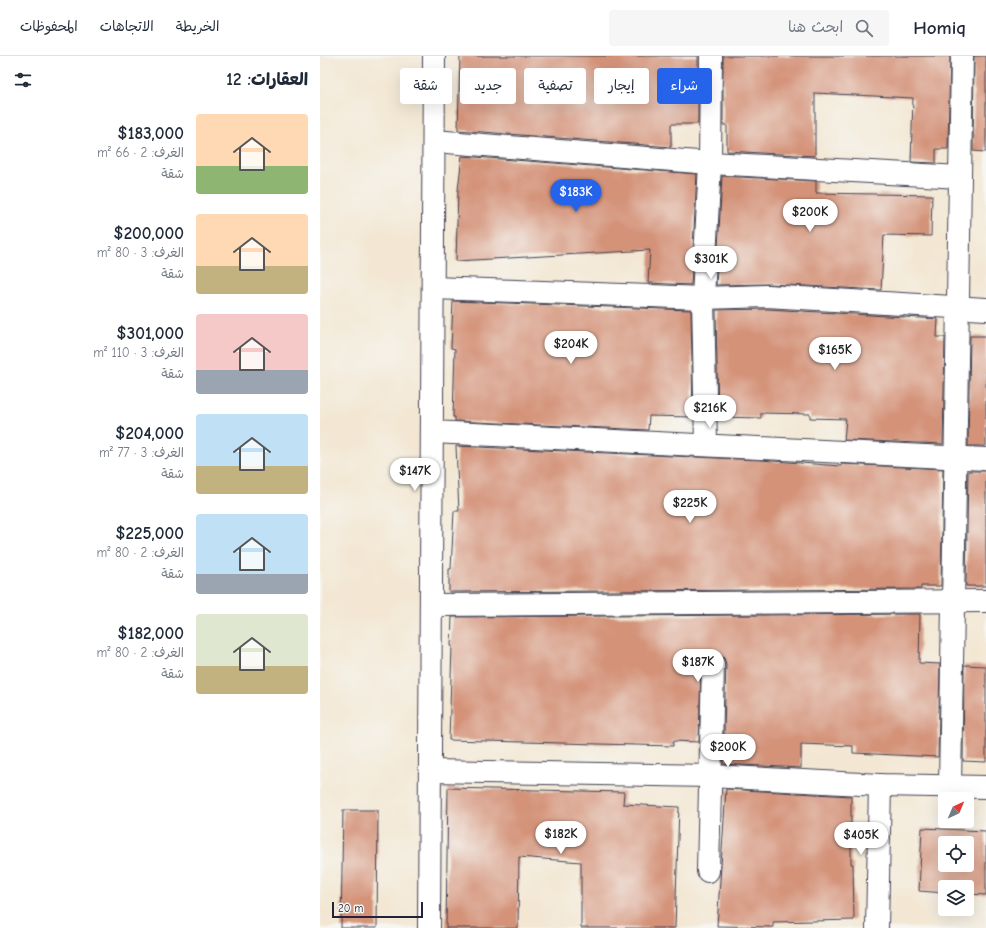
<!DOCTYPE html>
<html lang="ar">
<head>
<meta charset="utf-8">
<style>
	:root { --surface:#fff; --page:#f6f6f7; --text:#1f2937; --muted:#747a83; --line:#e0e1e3; --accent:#2563eb }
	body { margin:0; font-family:"Comic Neue","Playpen Sans Arabic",sans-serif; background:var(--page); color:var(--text); direction:rtl; height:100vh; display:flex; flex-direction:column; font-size:15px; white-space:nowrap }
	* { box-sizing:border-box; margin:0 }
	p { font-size:13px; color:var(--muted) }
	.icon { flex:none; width:22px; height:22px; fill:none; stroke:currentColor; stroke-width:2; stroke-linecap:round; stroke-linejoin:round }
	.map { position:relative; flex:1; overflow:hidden; direction:ltr }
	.drawer { display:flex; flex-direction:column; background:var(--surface); width:320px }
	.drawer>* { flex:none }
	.hud { position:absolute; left:12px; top:12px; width:380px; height:36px; direction:rtl; display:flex; gap:8px }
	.needle { width:26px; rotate:44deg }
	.fabs { position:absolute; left:618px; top:736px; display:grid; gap:8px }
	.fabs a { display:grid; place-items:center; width:36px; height:36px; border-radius:4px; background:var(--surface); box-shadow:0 4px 16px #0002; font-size:20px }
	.scale { position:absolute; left:12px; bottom:10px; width:91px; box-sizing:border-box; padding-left:4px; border:2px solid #22223b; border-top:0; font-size:11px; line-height:14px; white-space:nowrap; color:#22223b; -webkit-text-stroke:3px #f6f6f2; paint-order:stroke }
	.price { position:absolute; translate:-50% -34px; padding:0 9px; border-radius:14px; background:#fff; color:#222; font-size:13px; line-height:26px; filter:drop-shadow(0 1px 2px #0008) }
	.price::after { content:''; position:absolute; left:50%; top:24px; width:12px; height:9px; margin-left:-6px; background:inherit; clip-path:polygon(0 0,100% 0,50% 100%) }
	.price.active { background:var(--accent); color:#fff }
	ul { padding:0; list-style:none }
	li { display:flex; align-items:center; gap:12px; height:100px; padding:0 12px }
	li span { display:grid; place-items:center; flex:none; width:112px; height:80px; border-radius:4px; color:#555 }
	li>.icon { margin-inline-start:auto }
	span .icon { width:48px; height:48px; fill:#fffc; stroke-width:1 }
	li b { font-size:17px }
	h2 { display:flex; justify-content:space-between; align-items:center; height:48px; padding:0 12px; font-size:17px }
	.tag { padding:0 14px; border-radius:4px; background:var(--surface); box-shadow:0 4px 16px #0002; font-size:14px; line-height:36px }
	.tag.active { background:var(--accent); color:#fff }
	header { display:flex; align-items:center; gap:24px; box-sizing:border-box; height:56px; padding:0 20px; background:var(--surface); border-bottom:1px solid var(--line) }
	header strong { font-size:19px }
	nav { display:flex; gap:22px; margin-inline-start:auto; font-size:14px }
	.search { width:280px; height:36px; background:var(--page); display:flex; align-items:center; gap:10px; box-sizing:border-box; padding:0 14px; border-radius:4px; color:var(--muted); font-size:15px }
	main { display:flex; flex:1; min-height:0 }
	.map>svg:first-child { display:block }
	.building { fill:#d49379; fill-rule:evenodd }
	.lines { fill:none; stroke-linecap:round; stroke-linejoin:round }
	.minor-casing { stroke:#414052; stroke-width:24 }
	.minor { stroke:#fff; stroke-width:22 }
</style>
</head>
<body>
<header>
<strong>Homiq</strong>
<div class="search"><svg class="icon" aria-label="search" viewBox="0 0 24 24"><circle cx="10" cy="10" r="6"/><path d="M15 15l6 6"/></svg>ابحث هنا</div>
<nav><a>الخريطة</a><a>الاتجاهات</a><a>المحفوظات</a></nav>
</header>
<main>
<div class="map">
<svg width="666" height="872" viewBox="0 0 666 872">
	<rect width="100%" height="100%" fill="#f6f6f2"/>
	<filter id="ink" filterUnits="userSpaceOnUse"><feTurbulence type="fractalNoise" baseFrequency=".025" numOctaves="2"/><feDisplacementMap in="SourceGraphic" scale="8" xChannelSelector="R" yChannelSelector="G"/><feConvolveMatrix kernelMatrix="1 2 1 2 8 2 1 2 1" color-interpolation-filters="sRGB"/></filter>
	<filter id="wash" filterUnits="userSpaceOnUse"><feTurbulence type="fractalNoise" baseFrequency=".012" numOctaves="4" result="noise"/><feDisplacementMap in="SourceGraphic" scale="16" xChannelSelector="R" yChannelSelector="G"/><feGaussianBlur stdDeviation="0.9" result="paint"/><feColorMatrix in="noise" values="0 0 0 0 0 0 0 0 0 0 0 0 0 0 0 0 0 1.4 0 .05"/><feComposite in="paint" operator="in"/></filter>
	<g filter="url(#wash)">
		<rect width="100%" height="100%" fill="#f3e7d3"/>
		<g id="blocks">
			<g class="building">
				<polygon points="140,0 378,0 378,68 351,68 351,91 138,74"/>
				<polygon points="403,0 630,0 628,93 616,93 616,107 591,106 593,42 495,37 495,100 407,95 407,69 403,69"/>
				<polygon points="654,0 666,0 666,96 653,95"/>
				<polygon points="142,100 377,118 371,229 328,227 330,194 136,205 138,134"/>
				<polygon points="402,120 496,125 496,137 612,139 611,180 564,179 561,234 448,228 396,229"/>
				<polygon points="133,245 371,254 373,361 329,360 328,374 135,365 135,361 133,361 135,293 131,292"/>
				<polygon points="447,253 618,263 617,281 625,281 623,388 524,384 526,363 490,362 490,358 441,357 441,362 398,361 396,254"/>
				<polygon points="650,280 666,280 666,390 648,390"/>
				<polygon points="136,390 440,404 521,410 522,408 623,413 621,530 601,530 601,533 129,536 129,513 131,513 134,455 139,455"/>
				<polygon points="648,415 666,415 666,530 646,530"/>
				<polygon points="600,558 599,607 620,608 618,701 533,697 533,690 481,688 481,712 403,708 406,608 404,602 400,598 394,596 387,597 383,601 381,607 379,686 353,685 353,690 129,684 132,590 131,590 132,561"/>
				<polygon points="644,609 666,610 666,706 643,705"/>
				<polygon points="128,732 304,736 303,748 359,751 355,872 261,872 261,806 199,801 198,872 126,872"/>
				<polygon points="406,733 531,740 531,808 533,808 534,864 453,866 453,871 397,870"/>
				<polygon points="23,754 58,754 57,872 21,872"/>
				<path d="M 602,772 L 666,775 L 666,839 L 647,838 L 647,831 L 625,831 L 625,837 L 599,835 ZM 625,787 L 647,787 L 647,809 L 625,809 Z"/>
			</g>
		</g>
	</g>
	<g filter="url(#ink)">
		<use href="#blocks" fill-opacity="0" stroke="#414052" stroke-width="1"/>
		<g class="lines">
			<g class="minor-casing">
				<g id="minor">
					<polyline points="114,85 390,107 640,121"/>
					<polyline points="113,232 383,242 447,240 666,253"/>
					<polyline points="112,376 666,403"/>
					<polyline points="386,389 383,242 390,107 391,0"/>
					<polyline points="111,549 666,545"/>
					<polyline points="110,715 390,720 560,729 666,731"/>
					<polyline points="630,731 642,0"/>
					<polyline points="388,815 393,608"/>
					<polyline points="109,872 114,0"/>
					<polyline points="557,872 560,729"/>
				</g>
			</g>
			<use href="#minor" class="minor"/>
		</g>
	</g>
</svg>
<div class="fabs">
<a><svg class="needle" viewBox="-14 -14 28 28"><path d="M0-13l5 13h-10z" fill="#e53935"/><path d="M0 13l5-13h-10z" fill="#747a83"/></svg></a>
<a><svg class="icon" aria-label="locate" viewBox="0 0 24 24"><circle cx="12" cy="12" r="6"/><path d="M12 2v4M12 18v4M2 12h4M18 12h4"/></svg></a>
<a><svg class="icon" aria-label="layers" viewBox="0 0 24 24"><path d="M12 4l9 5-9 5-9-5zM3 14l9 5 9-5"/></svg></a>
</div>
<div class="scale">20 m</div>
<b class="price active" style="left:256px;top:157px">$183K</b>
<b class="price" style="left:490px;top:177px">$200K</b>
<b class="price" style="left:391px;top:224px">$301K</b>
<b class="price" style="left:251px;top:309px">$204K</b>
<b class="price" style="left:515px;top:315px">$165K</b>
<b class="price" style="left:390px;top:373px">$216K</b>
<b class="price" style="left:95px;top:436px">$147K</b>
<b class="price" style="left:370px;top:468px">$225K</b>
<b class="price" style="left:378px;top:627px">$187K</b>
<b class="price" style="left:408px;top:712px">$200K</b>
<b class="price" style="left:241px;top:799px">$182K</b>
<b class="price" style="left:541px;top:800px">$405K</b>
<div class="hud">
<a class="tag active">شراء</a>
<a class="tag">إيجار</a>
<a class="tag">تصفية</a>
<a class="tag">جديد</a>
<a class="tag">شقة</a>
</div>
</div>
<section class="drawer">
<h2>العقارات: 12<svg class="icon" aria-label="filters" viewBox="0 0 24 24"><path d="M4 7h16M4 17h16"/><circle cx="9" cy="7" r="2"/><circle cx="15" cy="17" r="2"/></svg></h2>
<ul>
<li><span style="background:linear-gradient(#ffd9b3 65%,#8fb573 0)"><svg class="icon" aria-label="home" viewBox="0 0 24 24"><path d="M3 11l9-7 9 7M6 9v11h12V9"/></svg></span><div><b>$183,000</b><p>الغرف: 2 · 66 m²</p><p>شقة</p></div></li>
<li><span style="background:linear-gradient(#ffd9b3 65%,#c2b280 0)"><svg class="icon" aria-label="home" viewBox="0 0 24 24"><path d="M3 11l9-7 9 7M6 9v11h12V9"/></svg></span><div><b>$200,000</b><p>الغرف: 3 · 80 m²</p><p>شقة</p></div></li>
<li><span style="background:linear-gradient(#f6c9c9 70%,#9aa5b1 0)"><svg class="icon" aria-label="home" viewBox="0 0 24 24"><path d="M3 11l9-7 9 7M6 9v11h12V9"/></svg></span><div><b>$301,000</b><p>الغرف: 3 · 110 m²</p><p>شقة</p></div></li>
<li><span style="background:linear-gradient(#bfe0f5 65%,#c2b280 0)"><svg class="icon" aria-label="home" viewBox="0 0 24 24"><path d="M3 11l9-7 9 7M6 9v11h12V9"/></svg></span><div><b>$204,000</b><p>الغرف: 3 · 77 m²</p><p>شقة</p></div></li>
<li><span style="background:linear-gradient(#bfe0f5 75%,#9aa5b1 0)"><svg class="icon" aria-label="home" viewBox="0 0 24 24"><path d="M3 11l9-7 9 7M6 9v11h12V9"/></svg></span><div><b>$225,000</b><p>الغرف: 2 · 80 m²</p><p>شقة</p></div></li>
<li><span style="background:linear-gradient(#dfe7d0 65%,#c2b280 0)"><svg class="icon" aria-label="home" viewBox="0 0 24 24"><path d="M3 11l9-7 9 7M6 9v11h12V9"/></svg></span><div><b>$182,000</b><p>الغرف: 2 · 80 m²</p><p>شقة</p></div></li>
</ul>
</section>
</main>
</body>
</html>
